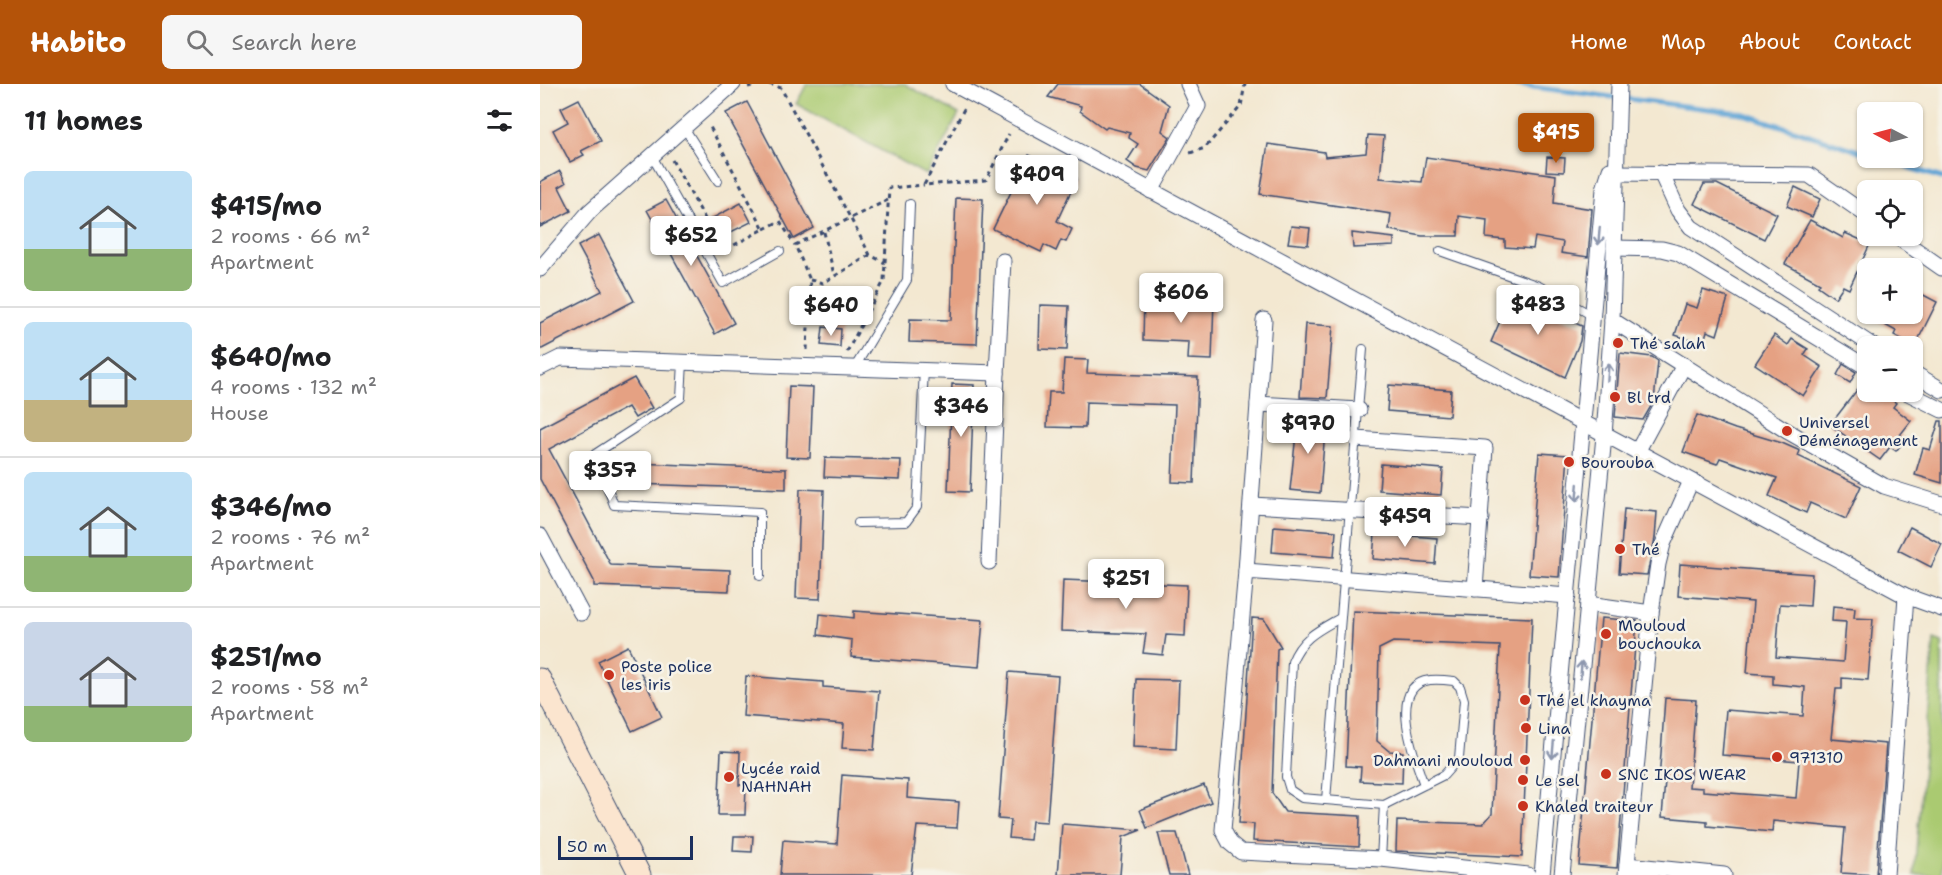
<!DOCTYPE html>
<html lang="en">
<head>
<meta charset="utf-8">
<style>
	:root { --surface:#fff; --page:#f6f6f6; --text:#202124; --muted:#757577; --line:#e0e0e0; --accent:#b45309 }
	body { margin:0; font-family:"Shantell Sans",sans-serif; background:var(--page); color:var(--text); height:100vh; display:flex; flex-direction:column; font-size:22px; white-space:nowrap }
	* { box-sizing:border-box; margin:0 }
	p { font-size:20px; color:var(--muted) }
	.icon { flex:none; width:33px; height:33px; fill:none; stroke:currentColor; stroke-width:2; stroke-linecap:round; stroke-linejoin:round }
	.map { position:relative; flex:1; overflow:hidden }
	.side { display:flex; flex-direction:column; background:var(--surface); width:540px }
	.side>* { flex:none }
	.needle { width:39px; rotate:276deg }
	.buttons { position:absolute; left:1317px; top:18px; display:grid; gap:12px }
	.buttons a { display:grid; place-items:center; width:66px; height:66px; border-radius:9px; background:var(--surface); box-shadow:0 2px 4px #0004; font-size:30px }
	.scale { position:absolute; left:18px; bottom:15px; width:135px; box-sizing:border-box; padding-left:6px; border:3px solid #1b2f5e; border-top:0; font-size:16px; line-height:21px; white-space:nowrap; color:#1b2f5e; -webkit-text-stroke:4px #f7f3e8; paint-order:stroke }
	.price { position:absolute; translate:-50% -51px; padding:0 14px; border-radius:6px; background:#fff; color:#222; font-size:20px; line-height:39px; filter:drop-shadow(0 2px 3px #0008) }
	.price::after { content:''; position:absolute; left:50%; top:36px; width:18px; height:14px; margin-left:-9px; background:inherit; clip-path:polygon(0 0,100% 0,50% 100%) }
	.price.selected { background:var(--accent); color:#fff }
	ul { padding:0; list-style:none }
	li { display:flex; align-items:center; gap:18px; height:150px; padding:0 24px }
	li+li { border-top:2px solid var(--line) }
	li span { display:grid; place-items:center; flex:none; width:168px; height:120px; border-radius:9px; color:#555 }
	li>.icon { margin-inline-start:auto }
	span .icon { width:72px; height:72px; fill:#fffc; stroke-width:1 }
	li b { font-size:26px }
	h2 { display:flex; justify-content:space-between; align-items:center; height:72px; padding:0 24px; font-size:26px }
	header { display:flex; align-items:center; gap:36px; box-sizing:border-box; height:84px; padding:0 30px; background:var(--accent); color:#fff }
	header strong { font-size:28px }
	nav { display:flex; gap:33px; margin-inline-start:auto; font-size:21px }
	.search { width:420px; height:54px; background:var(--page); display:flex; align-items:center; gap:15px; box-sizing:border-box; padding:0 21px; border-radius:9px; color:var(--muted); font-size:22px }
	main { display:flex; flex:1; min-height:0 }
	.map>svg:first-child { display:block }
	.green { fill:#aaca71; stroke:#627c68; stroke-width:1.5 }
	.lines { fill:none; stroke-linecap:round; stroke-linejoin:round }
	.stream { stroke:#61a5d6; stroke-width:5 }
	.building { fill:#e5a183 }
	.lane-casing { stroke:#3b4b6f; stroke-width:10 }
	.street-casing { stroke:#3b4b6f; stroke-width:17 }
	.secondary-casing { stroke:#3b4b6f; stroke-width:23 }
	.path { stroke:#3b4b6f; stroke-width:3; stroke-dasharray:4.5 4.5; stroke-linecap:butt }
	.lane { stroke:#fff; stroke-width:8 }
	.street { stroke:#fff; stroke-width:15 }
	.secondary { stroke:#fbe5cf; stroke-width:21 }
	.oneway { stroke:#8d97ae }
	.poi-dot { fill:#c8321e; stroke:#f7f3e8; stroke-width:2 }
	.labels { text-anchor:middle; dominant-baseline:central; stroke-width:5; stroke-linejoin:round; paint-order:stroke }
	.poi-label { font-size:16px; fill:#1b2f5e; stroke:#f7f3e8; text-anchor:start }
</style>
</head>
<body>
<header>
<strong>Habito</strong>
<div class="search"><svg class="icon" aria-label="search" viewBox="0 0 24 24"><circle cx="10" cy="10" r="6"/><path d="M15 15l6 6"/></svg>Search here</div>
<nav><a>Home</a><a>Map</a><a>About</a><a>Contact</a></nav>
</header>
<main>
<section class="side">
<h2>11 homes<svg class="icon" aria-label="filters" viewBox="0 0 24 24"><path d="M4 7h16M4 17h16"/><circle cx="9" cy="7" r="2"/><circle cx="15" cy="17" r="2"/></svg></h2>
<ul>
<li><span style="background:linear-gradient(#bfe0f5 65%,#8fb573 0)"><svg class="icon" aria-label="home" viewBox="0 0 24 24"><path d="M3 11l9-7 9 7M6 9v11h12V9"/></svg></span><div><b>$415/mo</b><p>2 rooms · 66 m²</p><p>Apartment</p></div></li>
<li><span style="background:linear-gradient(#bfe0f5 65%,#c2b280 0)"><svg class="icon" aria-label="home" viewBox="0 0 24 24"><path d="M3 11l9-7 9 7M6 9v11h12V9"/></svg></span><div><b>$640/mo</b><p>4 rooms · 132 m²</p><p>House</p></div></li>
<li><span style="background:linear-gradient(#bfe0f5 70%,#8fb573 0)"><svg class="icon" aria-label="home" viewBox="0 0 24 24"><path d="M3 11l9-7 9 7M6 9v11h12V9"/></svg></span><div><b>$346/mo</b><p>2 rooms · 76 m²</p><p>Apartment</p></div></li>
<li><span style="background:linear-gradient(#c9d6e8 70%,#8fb573 0)"><svg class="icon" aria-label="home" viewBox="0 0 24 24"><path d="M3 11l9-7 9 7M6 9v11h12V9"/></svg></span><div><b>$251/mo</b><p>2 rooms · 58 m²</p><p>Apartment</p></div></li>
</ul>
</section>
<div class="map">
<svg width="1402" height="791" viewBox="0 0 1402 791">
	<rect width="100%" height="100%" fill="#f7f3e8"/>
	<filter id="ink" filterUnits="userSpaceOnUse"><feTurbulence type="fractalNoise" baseFrequency=".0167" numOctaves="2"/><feDisplacementMap in="SourceGraphic" scale="12" xChannelSelector="R" yChannelSelector="G"/><feConvolveMatrix kernelMatrix="1 2 1 2 8 2 1 2 1" color-interpolation-filters="sRGB"/></filter>
	<filter id="wash" filterUnits="userSpaceOnUse"><feTurbulence type="fractalNoise" baseFrequency=".008" numOctaves="4" result="noise"/><feDisplacementMap in="SourceGraphic" scale="24" xChannelSelector="R" yChannelSelector="G"/><feGaussianBlur stdDeviation="1.35" result="paint"/><feColorMatrix in="noise" values="0 0 0 0 0 0 0 0 0 0 0 0 0 0 0 0 0 1.4 0 .05"/><feComposite in="paint" operator="in"/></filter>
	<g filter="url(#wash)">
		<rect width="100%" height="100%" fill="#f3e8d1"/>
		<g class="green">
			<polygon points="267,0 365,0 419,30 386,91 256,20"/>
			<polygon points="1394,555 1402,558 1402,791 1374,791"/>
		</g>
		<g class="lines">
			<g class="stream">
				<polyline points="968,0 1201,29 1328,70"/>
				<polyline points="1338,74 1402,94"/>
			</g>
		</g>
		<g id="blocks">
			<g class="building">
				<polygon points="518,0 600,0 629,21 622,47 630,53 609,87 597,84 587,77 598,60 589,54 590,49 567,43 565,45 540,27 541,22 508,13"/>
				<polygon points="39,15 61,57 41,67 44,71 30,78 13,46 28,38 21,24"/>
				<polygon points="207,18 274,144 254,155 186,29"/>
				<polygon points="828,51 844,52 840,94 882,98 886,73 1016,91 1014,119 1052,125 1048,173 1021,169 1023,158 995,153 993,165 965,163 965,156 946,154 947,136 919,132 918,152 882,152 849,146 851,130 720,110 728,60 784,68 785,73 826,69"/>
				<polygon points="489,71 537,94 517,137 532,145 526,158 521,156 516,167 504,161 501,168 453,145"/>
				<polygon points="1007,73 1025,74 1024,88 1006,87"/>
				<polygon points="20,87 26,99 19,103 31,127 0,143 0,98"/>
				<polygon points="1164,100 1177,100 1237,130 1224,155 1154,120"/>
				<polygon points="1255,103 1280,115 1272,133 1247,122"/>
				<polygon points="416,114 443,115 437,260 369,258 370,235 411,236"/>
				<polygon points="126,116 194,239 175,250 107,126"/>
				<polygon points="201,119 211,138 179,154 169,136"/>
				<polygon points="1270,136 1303,154 1305,149 1330,160 1309,205 1303,202 1295,214 1278,202 1280,199 1245,180"/>
				<polygon points="751,142 770,144 768,161 748,159"/>
				<polygon points="812,149 854,154 854,162 813,164"/>
				<polygon points="59,151 94,217 0,266 0,239 62,207 38,162"/>
				<polygon points="1372,205 1397,218 1375,262 1354,251 1356,247 1325,230 1372,230"/>
				<polygon points="1163,206 1188,214 1177,251 1167,247 1163,260 1135,251 1145,220 1157,224"/>
				<polygon points="971,212 1042,242 1040,257 1025,293 951,258"/>
				<polygon points="604,214 674,216 672,276 648,275 649,258 603,256"/>
				<polygon points="500,221 529,222 527,266 499,265"/>
				<polygon points="765,240 793,242 787,314 760,313"/>
				<polygon points="283,243 301,245 300,263 281,261"/>
				<polygon points="1234,251 1248,261 1252,255 1268,265 1264,271 1282,283 1263,312 1215,280"/>
				<polygon points="1080,269 1112,273 1118,277 1114,317 1103,336 1075,333"/>
				<polygon points="524,275 548,276 547,289 658,293 654,399 632,398 635,321 546,318 545,344 507,343 509,308 522,308"/>
				<polygon points="1303,280 1316,288 1310,299 1297,291"/>
				<polygon points="94,294 112,324 95,334 88,323 9,365 71,481 190,486 189,507 54,502 54,497 0,395 0,344"/>
				<polygon points="412,300 434,301 430,408 408,407"/>
				<polygon points="849,301 911,306 909,332 847,327"/>
				<polygon points="249,302 273,303 270,374 246,373"/>
				<polygon points="1320,302 1335,313 1341,308 1356,319 1353,323 1371,337 1360,351 1366,355 1356,367 1350,363 1340,376 1290,341"/>
				<polygon points="1157,331 1195,345 1242,359 1260,367 1258,372 1321,402 1306,435 1270,419 1266,429 1229,412 1237,394 1180,374 1177,380 1143,368"/>
				<polygon points="758,332 786,334 780,409 750,406"/>
				<polygon points="1399,337 1402,337 1402,399 1375,391 1383,364 1390,366"/>
				<polygon points="999,369 1028,371 1019,493 989,491"/>
				<polygon points="285,374 361,376 360,396 284,393"/>
				<polygon points="96,379 246,385 246,405 95,400"/>
				<polygon points="841,380 903,385 901,411 839,406"/>
				<polygon points="260,405 284,406 280,515 256,514"/>
				<polygon points="1084,425 1117,428 1115,454 1107,491 1079,489"/>
				<polygon points="734,442 796,447 794,473 732,468"/>
				<polygon points="1370,443 1402,460 1391,483 1358,466"/>
				<polygon points="835,449 897,454 895,480 833,475"/>
				<polygon points="1140,480 1272,490 1270,522 1240,520 1236,573 1303,578 1306,538 1292,537 1293,522 1315,524 1314,534 1333,535 1328,596 1302,594 1302,605 1296,605 1291,655 1346,660 1336,791 1301,789 1305,744 1233,737 1232,748 1167,742 1167,737 1122,733 1125,697 1119,697 1125,614 1156,616 1149,703 1163,704 1163,707 1256,714 1259,677 1182,671 1186,626 1263,632 1265,603 1233,600 1233,591 1207,589 1213,518 1138,512"/>
				<polygon points="523,496 647,501 645,552 626,551 623,571 603,569 606,550 521,547"/>
				<polygon points="314,527 443,536 439,583 311,573 312,556 278,551 280,530 314,534"/>
				<polygon points="813,527 992,534 982,773 856,767 857,737 943,740 952,730 960,562 853,558 839,565 837,657 849,667 863,668 862,699 820,697 821,683 806,682"/>
				<polygon points="712,534 724,535 741,563 737,565 732,709 745,728 820,732 819,763 713,757 714,740 699,739"/>
				<polygon points="1061,534 1097,537 1077,784 1039,781"/>
				<polygon points="88,562 122,633 92,647 58,577"/>
				<polygon points="469,588 518,592 507,738 492,737 490,756 469,754 471,736 458,735"/>
				<polygon points="206,592 283,598 283,603 339,607 334,666 302,664 304,640 203,632"/>
				<polygon points="596,595 639,596 636,665 593,663"/>
				<polygon points="181,667 200,668 199,701 206,701 205,731 178,731"/>
				<polygon points="302,691 368,696 367,714 419,718 417,744 377,742 371,791 240,791 243,756 297,760"/>
				<polygon points="664,701 671,718 607,744 600,726"/>
				<polygon points="522,740 601,746 583,753 580,791 518,791"/>
				<polygon points="618,749 637,749 648,791 629,791"/>
				<polygon points="194,752 213,752 212,768 193,767"/>
			</g>
		</g>
	</g>
	<g filter="url(#ink)">
		<use href="#blocks" fill-opacity="0" stroke="#3b4b6f" stroke-width="1.5"/>
		<g class="lines">
			<g class="lane-casing">
				<g id="lane">
					<polyline points="145,45 178,97"/>
					<polyline points="112,72 183,199 240,167"/>
					<polyline points="900,167 999,202 1053,232"/>
					<polyline points="143,278 141,314 55,370 74,421 220,428 220,492"/>
					<polyline points="315,283 367,196 370,120"/>
					<polyline points="318,439 366,438 377,423 384,285"/>
					<path d="M 800,534 C 779,546 761,554 752,578 L 746,693 L 750,706 L 762,714 L 844,721 L 904,691 L 919,674 L 924,616 L 920,603 L 914,597 C 906,596 897,595 890,596 C 845,601 876,677 884,701"/>
					<polyline points="786,716 823,265"/>
					<polyline points="841,775 844,721"/>
				</g>
			</g>
			<g class="street-casing">
				<g id="street">
					<polyline points="413,0 1366,512 1402,525"/>
					<polyline points="1075,89 1269,91 1328,132"/>
					<polyline points="1121,89 1138,126 1151,143 1333,262"/>
					<polyline points="611,107 658,22 648,0"/>
					<polyline points="1356,152 1402,184"/>
					<polyline points="1074,164 1122,165 1138,169 1328,284"/>
					<polyline points="0,185 50,127 193,0"/>
					<polyline points="1072,236 1247,347 1344,402 1402,420"/>
					<polyline points="0,284 20,274 457,289 449,478"/>
					<polyline points="1372,288 1402,306"/>
					<polyline points="457,289 463,177"/>
					<polyline points="1366,308 1402,326"/>
					<polyline points="718,320 724,236"/>
					<polyline points="816,355 945,364 935,505"/>
					<polyline points="1097,368 1144,281"/>
					<polyline points="712,421 941,434"/>
					<polyline points="0,452 41,529"/>
					<polyline points="706,487 718,320 819,326"/>
					<polyline points="1048,520 1111,529"/>
					<polyline points="1087,781 1184,791"/>
					<polyline points="988,791 841,775 701,768 690,759 683,746 706,487 1028,512"/>
					<polyline points="1002,791 1064,105 1070,86"/>
					<polyline points="1022,791 1064,352 1072,236 1079,0"/>
					<polyline points="1086,791 1111,529 1118,480 1123,460 1151,397"/>
					<polyline points="1346,791 1366,512"/>
				</g>
			</g>
			<g class="secondary-casing">
				<polyline id="secondary" points="0,595 100,791"/>
			</g>
			<g class="path">
				<polyline points="229,0 241,4 330,171 345,179"/>
				<polyline points="208,3 218,0"/>
				<polyline points="424,25 384,101 446,96 469,50"/>
				<polyline points="650,69 665,64 701,22 705,0"/>
				<polyline points="132,76 183,167 224,145 169,41"/>
				<polyline points="224,145 240,137 255,161"/>
				<polyline points="284,148 294,191"/>
				<polyline points="270,196 283,199 330,171"/>
				<polyline points="267,266 270,196 255,161 348,116"/>
				<polyline points="307,268 344,197 349,104 384,101"/>
			</g>
			<use href="#lane" class="lane"/>
			<use href="#street" class="street"/>
			<use href="#secondary" class="secondary"/>
		</g>
		<defs><path id="oneway-shaft" d="M-6 0H5M1.5-3L5.5 0L1.5 3" fill="none" stroke-width="1.6" stroke-linecap="round" stroke-linejoin="round" transform="scale(1.5)"/></defs>
		<g class="oneway">
			<use href="#oneway-shaft" transform="translate(1059 152) rotate(95)"/>
			<use href="#oneway-shaft" transform="translate(1068 288) rotate(-86)"/>
			<use href="#oneway-shaft" transform="translate(1037 409) rotate(95)"/>
			<use href="#oneway-shaft" transform="translate(1041 586) rotate(-85)"/>
			<use href="#oneway-shaft" transform="translate(1013 666) rotate(95)"/>
		</g>
	</g>
	<g class="poi-dot">
		<circle cx="1078" cy="259" r="6"/>
		<circle cx="1075" cy="313" r="6"/>
		<circle cx="1247" cy="347" r="6"/>
		<circle cx="1029" cy="378" r="6"/>
		<circle cx="1080" cy="465" r="6"/>
		<circle cx="1066" cy="550" r="6"/>
		<circle cx="69" cy="591" r="6"/>
		<circle cx="985" cy="616" r="6"/>
		<circle cx="986" cy="644" r="6"/>
		<circle cx="1237" cy="673" r="6"/>
		<circle cx="985" cy="676" r="6"/>
		<circle cx="1066" cy="690" r="6"/>
		<circle cx="189" cy="693" r="6"/>
		<circle cx="983" cy="696" r="6"/>
		<circle cx="983" cy="722" r="6"/>
	</g>
	<g class="labels">
		<g class="poi-label">
			<text x="1090" y="259">Thé salah</text>
			<text x="1087" y="313">Bl trd</text>
			<text x="1259" y="338">Universel<tspan x="1259" dy="18">Déménagement</tspan></text>
			<text x="1041" y="378">Bourouba</text>
			<text x="1092" y="465">Thé</text>
			<text x="1078" y="541">Mouloud<tspan x="1078" dy="18">bouchouka</tspan></text>
			<text x="81" y="582">Poste police<tspan x="81" dy="18">les iris</tspan></text>
			<text x="997" y="616">Thé el khayma</text>
			<text x="998" y="644">Lina</text>
			<text x="1249" y="673">971310</text>
			<text x="973" y="676" text-anchor="end">Dahmani mouloud</text>
			<text x="201" y="684">Lycée raid<tspan x="201" dy="18">NAHNAH</tspan></text>
			<text x="1078" y="690">SNC IKOS WEAR</text>
			<text x="995" y="696">Le sel</text>
			<text x="995" y="722">Khaled traiteur</text>
		</g>
	</g>
</svg>
<div class="buttons">
<a><svg class="needle" viewBox="-14 -14 28 28"><path d="M0-13l5 13h-10z" fill="#e53935"/><path d="M0 13l5-13h-10z" fill="#757577"/></svg></a>
<a><svg class="icon" aria-label="locate" viewBox="0 0 24 24"><circle cx="12" cy="12" r="6"/><path d="M12 2v4M12 18v4M2 12h4M18 12h4"/></svg></a>
<a>+</a>
<a>−</a>
</div>
<div class="scale">50 m</div>
<b class="price selected" style="left:1016px;top:80px">$415</b>
<b class="price" style="left:497px;top:122px">$409</b>
<b class="price" style="left:151px;top:183px">$652</b>
<b class="price" style="left:641px;top:240px">$606</b>
<b class="price" style="left:998px;top:252px">$483</b>
<b class="price" style="left:291px;top:253px">$640</b>
<b class="price" style="left:421px;top:354px">$346</b>
<b class="price" style="left:768px;top:371px">$970</b>
<b class="price" style="left:70px;top:418px">$357</b>
<b class="price" style="left:865px;top:464px">$459</b>
<b class="price" style="left:586px;top:526px">$251</b>
</div>
</main>
</body>
</html>
